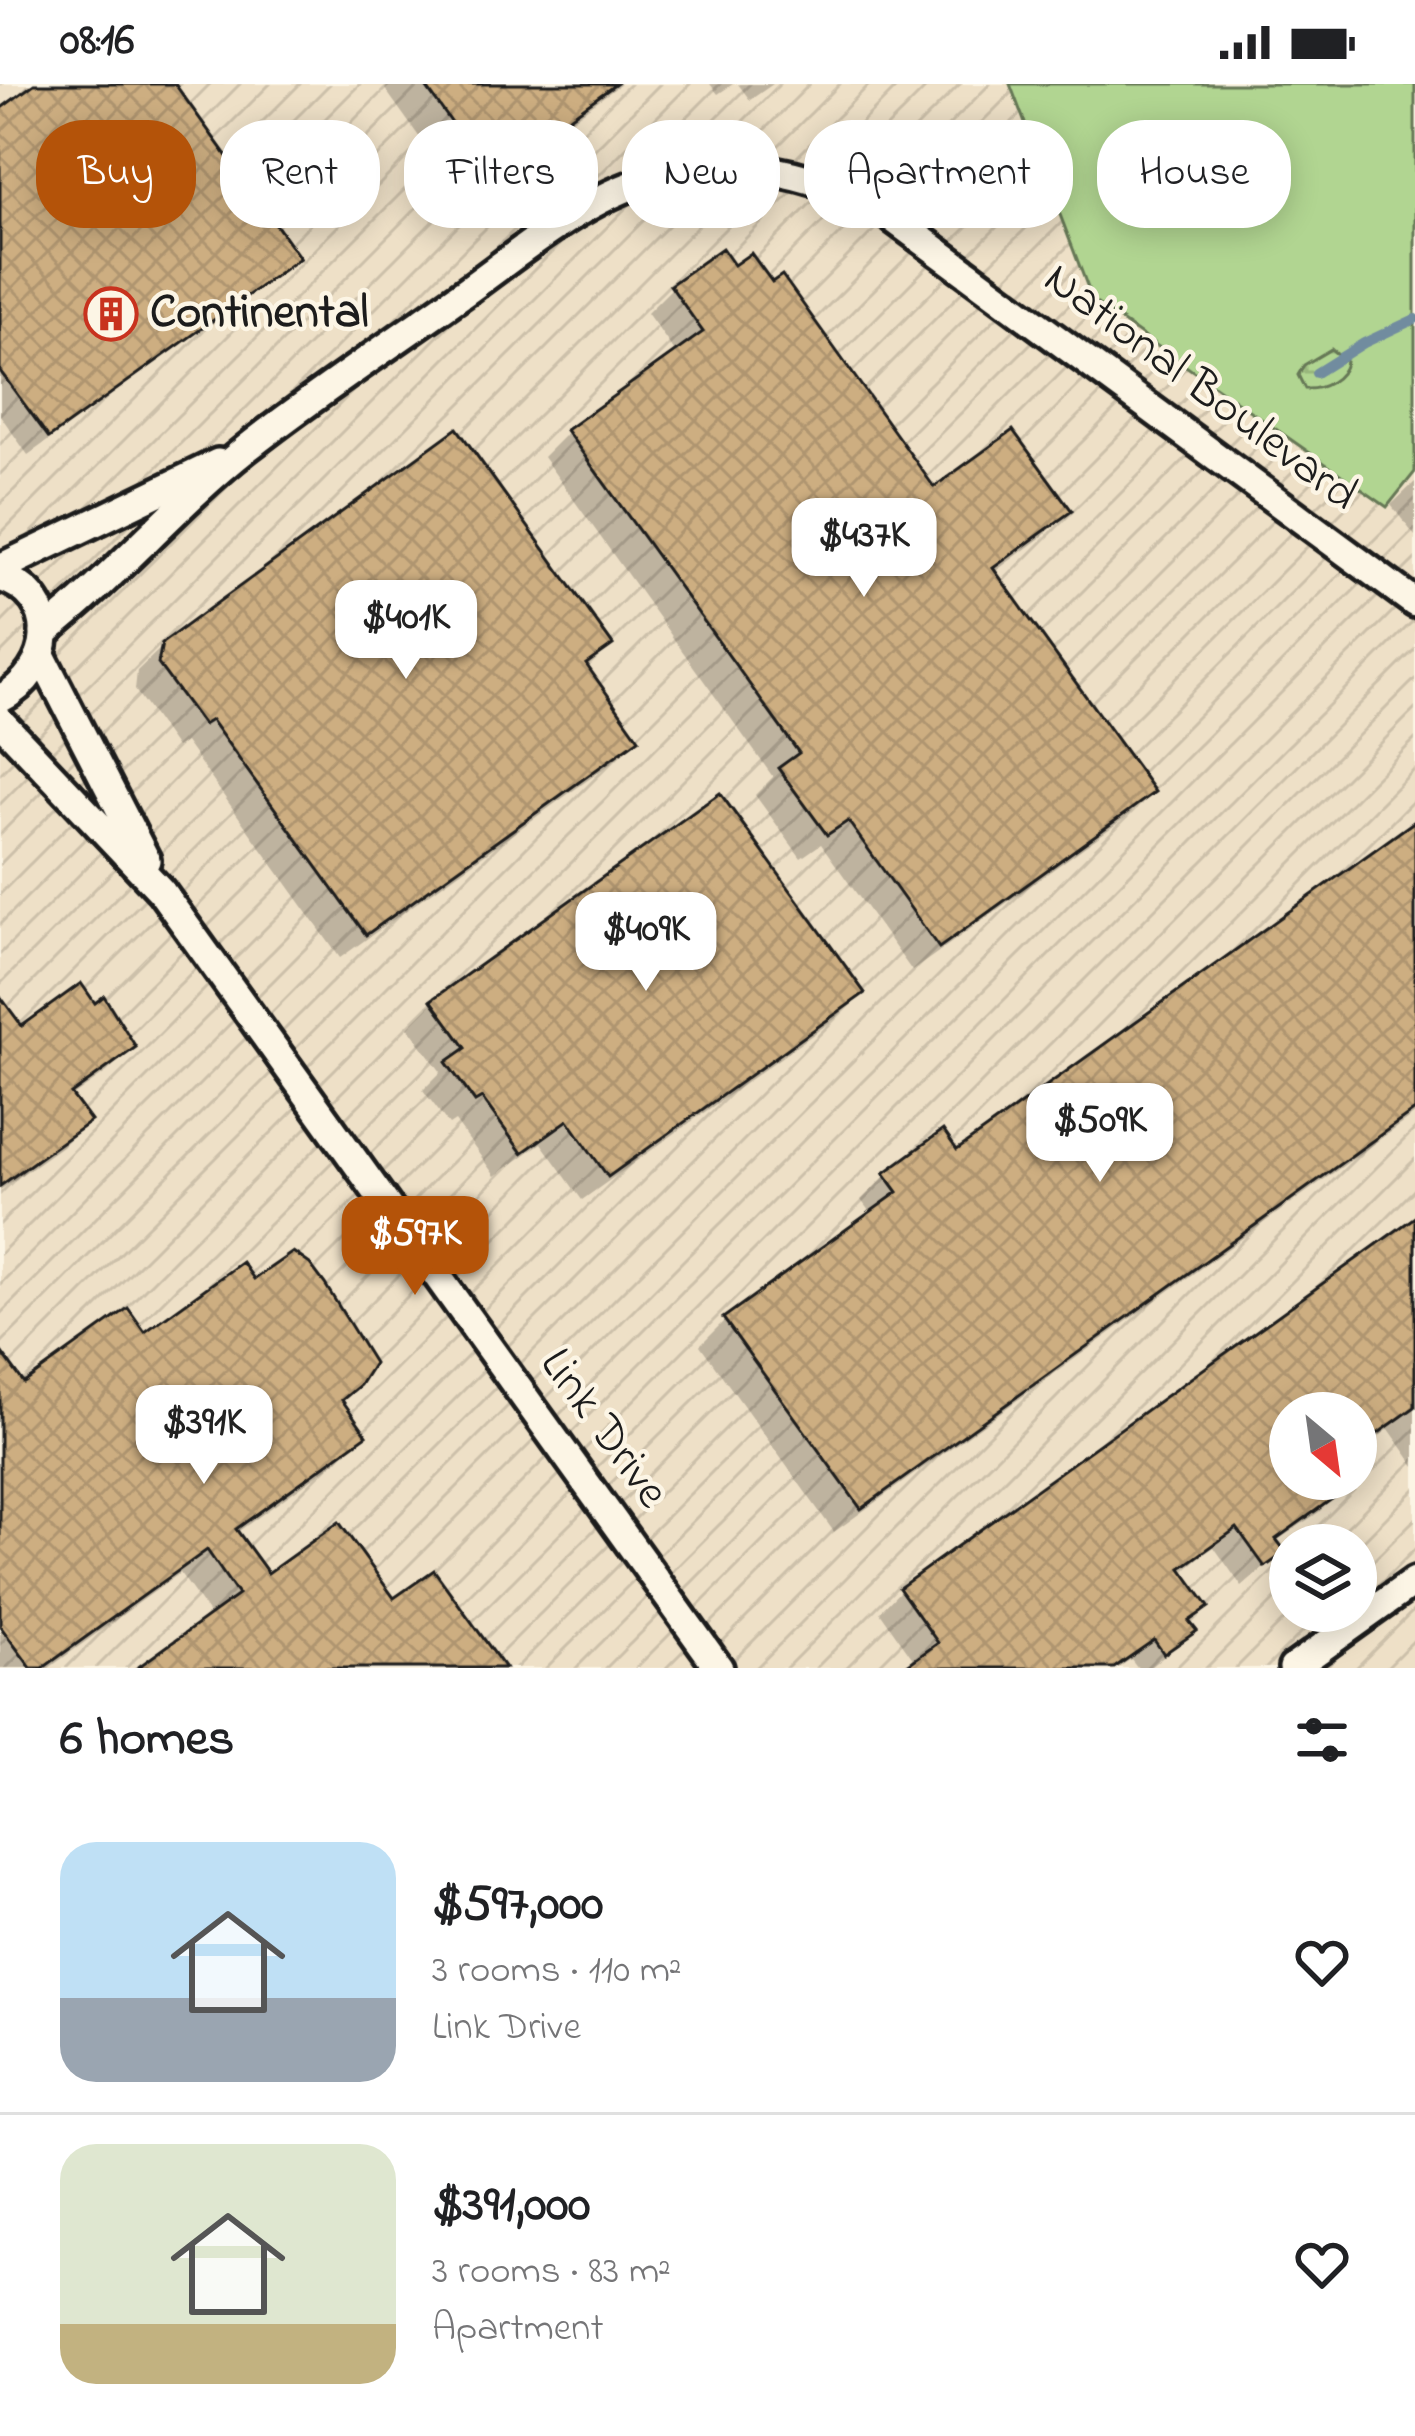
<!DOCTYPE html>
<html lang="en">
<head>
<meta charset="utf-8">
<style>
	:root { --surface:#fff; --page:#f6f6f6; --text:#202124; --muted:#757577; --line:#e0e0e0; --accent:#b45309 }
	body { margin:0; font-family:"Indie Flower",sans-serif; background:var(--page); color:var(--text); height:100vh; display:flex; flex-direction:column; font-size:45px; white-space:nowrap }
	* { box-sizing:border-box; margin:0 }
	p { font-size:39px; color:var(--muted) }
	.icon { flex:none; width:66px; height:66px; fill:none; stroke:currentColor; stroke-width:2; stroke-linecap:round; stroke-linejoin:round }
	.map { position:relative; height:1584px; overflow:hidden }
	.panel { display:flex; flex-direction:column; background:var(--surface); flex:1 }
	.panel>* { flex:none }
	.hud { position:absolute; left:36px; top:36px; width:1344px; height:108px; display:flex; gap:24px }
	.needle { width:78px; rotate:151deg }
	.tools { position:absolute; left:1269px; top:1308px; display:grid; gap:24px }
	.tools a { display:grid; place-items:center; width:108px; height:108px; border-radius:50%; background:var(--surface); box-shadow:0 6px 30px #0003; font-size:60px }
	.price { position:absolute; translate:-50% -102px; padding:0 27px; border-radius:24px; background:#fff; color:#222; font-size:39px; line-height:78px; filter:drop-shadow(0 3px 6px #0008) }
	.price::after { content:''; position:absolute; left:50%; top:72px; width:36px; height:27px; margin-left:-18px; background:inherit; clip-path:polygon(0 0,100% 0,50% 100%) }
	.price.current { background:var(--accent); color:#fff }
	ul { padding:0; list-style:none }
	li { display:flex; align-items:center; gap:36px; height:300px; padding:0 60px }
	li+li { border-top:3px solid var(--line) }
	li span { display:grid; place-items:center; flex:none; width:336px; height:240px; border-radius:36px; color:#555 }
	li>.icon { margin-inline-start:auto }
	span .icon { width:144px; height:144px; fill:#fffc; stroke-width:1 }
	li b { font-size:51px }
	h2 { display:flex; justify-content:space-between; align-items:center; height:144px; padding:0 60px; font-size:51px }
	.tag { padding:0 42px; border-radius:48px; background:var(--surface); box-shadow:0 6px 30px #0003; font-size:42px; line-height:108px }
	.tag.current { background:var(--accent); color:#fff }
	.status { display:flex; justify-content:space-between; align-items:center; height:84px; padding:0 60px; background:var(--surface); direction:ltr }
	.status svg { height:33px; fill:currentColor }
	.map>svg:first-child { display:block }
	.industrial { fill:url(#industrial-furrows); fill-rule:evenodd }
	.green { fill:#b1d591; stroke:#667856; stroke-width:3 }
	.wetland { fill:url(#wetland-marsh); stroke:#667856; stroke-width:3 }
	.shadow { fill:#0003 }
	.lines { fill:none; stroke-linecap:round; stroke-linejoin:round }
	.stream { stroke:#718c9f; stroke-width:10 }
	.building { fill:url(#building-cross-hatch); stroke:#1c1c1c; stroke-width:3 }
	.street-casing { stroke:#1c1c1c; stroke-width:36 }
	.street { stroke:#fcf5e5; stroke-width:27 }
	.labels { text-anchor:middle; dominant-baseline:central; stroke-width:9; stroke-linejoin:round; paint-order:stroke }
	.poi-label { font-size:48px; font-weight:bold; fill:#1c1c1c; stroke:#fcf5e5; text-anchor:start }
	.street-label { font-size:48px; fill:#1c1c1c; stroke:#fcf5e5 }
</style>
</head>
<body>
<div class="status"><b>08:16</b><svg viewBox="0 0 49 12"><path d="M0 12V9h3v3zM5 12V6h3v6zM10 12V3h3v9zM15 12V0h3v12zM26 1h20v11H26zM47 4h2v5h-2z"/></svg></div>
<div class="map">
<svg width="1415" height="1584" viewBox="0 0 1415 1584">
	<defs>
		<pattern id="industrial-furrows" width="10" height="10" patternUnits="userSpaceOnUse" patternTransform="scale(3)"><rect width="10" height="10" fill="#eee0c7"/><path d="M-1 1l2-2M0 10L10 0M9 11l2-2" fill="none" stroke="#ccc0aa"/></pattern>
		<pattern id="wetland-marsh" width="20" height="14" patternUnits="userSpaceOnUse" patternTransform="scale(3)"><rect width="20" height="14" fill="#b1d591"/><path d="M1 5h8M5 5V1M11 12h8M15 12V8" fill="none" stroke="#98b67c"/></pattern>
		<pattern id="building-cross-hatch" width="8" height="8" patternUnits="userSpaceOnUse" patternTransform="scale(3)"><rect width="8" height="8" fill="#cdae81"/><path d="M0 0l8 8M0 8l8-8" fill="none" stroke="#af956f"/></pattern>
	</defs>
	<rect width="100%" height="100%" fill="#fcf5e5"/>
	<filter id="ink" filterUnits="userSpaceOnUse"><feTurbulence type="fractalNoise" baseFrequency=".00833" numOctaves="2"/><feDisplacementMap in="SourceGraphic" scale="24" xChannelSelector="R" yChannelSelector="G"/><feConvolveMatrix kernelMatrix="1 2 1 2 8 2 1 2 1" color-interpolation-filters="sRGB"/></filter>
	<g filter="url(#ink)">
		<path class="industrial" d="M 0,0 L 1415,0 L 1415,1584 L 0,1584 ZM 1290,1329 L 1356,1329 L 1356,1395 L 1290,1395 ZM 1290,1461 L 1356,1461 L 1356,1527 L 1290,1527 Z"/>
		<polygon class="green" points="1010,0 1415,0 1415,388 1387,423 1093,217"/>
		<path class="wetland" d="M 1331,265 L 1346,278 C 1343,295 1322,306 1305,305 L 1298,291 L 1304,281 Z"/>
		<g class="shadow">
			<polygon points="39,0 172,0 296,174 277,192 28,371 0,331 0,28"/>
			<polygon points="389,0 621,0 463,114 385,5"/>
			<polygon points="710,0 733,0 718,10"/>
			<polygon points="738,0 773,0 750,16"/>
			<polygon points="721,168 934,407 1069,427 1043,452 993,489 1151,708 1126,733 912,887 821,760 801,774 755,711 773,693 543,373 568,348 677,271 647,229 672,204"/>
			<polygon points="1415,398 1415,452 1391,421"/>
			<polygon points="609,560 585,585 636,655 610,680 340,874 185,658 176,664 135,606 137,587 164,561"/>
			<polygon points="1415,740 1415,1030 834,1448 700,1261 725,1236 872,1131 861,1116 886,1091 956,1070"/>
			<polygon points="861,909 836,934 582,1116 541,1059 495,1092 455,1037 449,1041 423,1006 441,988 408,943 433,918"/>
			<polygon points="0,917 21,946 132,963 107,988 70,1014 87,1036 62,1062 0,1106"/>
			<polygon points="1415,1137 1415,1382 1389,1345 1356,1368 1356,1329 1290,1329 1290,1395 1332,1395 1340,1406 1319,1428 1275,1458 1282,1468 1242,1503 1214,1463 1180,1487 1205,1523 1188,1540 1193,1547 1149,1584 1138,1584 1131,1575 1118,1584 908,1584 916,1579 880,1528 901,1506"/>
			<polygon points="145,1252 339,1317 363,1350 338,1376 236,1449 268,1493 394,1518 502,1584 142,1584 212,1534 180,1489 49,1584 0,1584 0,1271 23,1303"/>
		</g>
		<g class="lines">
			<polyline class="stream" points="1316,289 1364,259 1415,235"/>
		</g>
		<g class="building">
			<polygon points="34,0 175,0 300,174 49,354 0,287 0,25"/>
			<polygon points="424,0 616,0 489,91"/>
			<polygon points="722,164 734,181 751,169 772,198 782,191 934,403 1013,346 1072,427 993,484 1155,708 939,864 848,737 827,751 778,684 799,669 566,346 703,248 670,201"/>
			<polygon points="457,344 613,561 586,580 639,655 366,851 211,636 203,641 158,580 162,559"/>
			<polygon points="720,709 865,909 608,1093 568,1036 522,1069 482,1014 475,1018 446,978 466,964 431,916"/>
			<polygon points="1415,737 1415,1026 861,1425 723,1234 898,1108 884,1089 943,1046 957,1066"/>
			<polygon points="81,899 95,919 104,912 136,963 71,1010 91,1037 0,1102 0,912 22,942"/>
			<polygon points="1415,1133 1415,1323 1356,1365 1356,1329 1290,1329 1290,1395 1360,1395 1276,1455 1286,1468 1265,1483 1237,1444 1181,1484 1209,1523 1189,1537 1197,1547 1164,1570 1154,1556 1114,1584 903,1584 938,1559 899,1504"/>
			<polygon points="293,1168 310,1180 325,1200 374,1279 360,1301 342,1316 367,1351 236,1445 268,1489 339,1438 394,1514 434,1486 505,1584 137,1584 238,1511 207,1466 43,1584 31,1584 0,1542 0,1266 24,1299 128,1224 145,1248 242,1178 254,1195"/>
		</g>
		<g class="lines">
			<g class="street-casing">
				<g id="street">
					<polyline points="0,484 218,379"/>
					<path d="M 0,493 C 63,512 55,587 0,615"/>
					<path d="M 44,549 C 116,492 175,421 247,364 C 318,308 395,258 469,205 C 530,161 590,109 665,91 C 739,72 810,89 876,122 L 1415,519"/>
					<polyline points="42,573 146,776"/>
					<polyline points="0,637 161,807 719,1584"/>
					<polyline points="1293,1584 1415,1497"/>
				</g>
			</g>
			<use href="#street" class="street"/>
		</g>
	</g>
	<defs>
		<g id="building-ring" transform="scale(2.7)"><circle r="9.5" fill="#fcf5e5" stroke="#c8321e" stroke-width="1.5"/><path d="M-4-6H4V6H1V3H-1V6H-4ZM-2.5-4.3h1.7v1.8h-1.7ZM.8-4.3h1.7v1.8H.8ZM-2.5-1h1.7V.8h-1.7ZM.8-1h1.7V.8H.8Z" fill="#c8321e"/></g>
	</defs>
	<g fill-rule="evenodd">
		<use href="#building-ring" x="111" y="230"/>
	</g>
	<g class="labels">
		<g class="poi-label">
			<text x="150" y="230">Continental</text>
		</g>
		<g class="street-label">
			<text transform="translate(1200 304) rotate(37)">National Boulevard</text>
			<text transform="translate(603 1345) rotate(54)">Link Drive</text>
		</g>
	</g>
</svg>
<div class="tools">
<a><svg class="needle" viewBox="-14 -14 28 28"><path d="M0-13l5 13h-10z" fill="#e53935"/><path d="M0 13l5-13h-10z" fill="#757577"/></svg></a>
<a><svg class="icon" aria-label="layers" viewBox="0 0 24 24"><path d="M12 4l9 5-9 5-9-5zM3 14l9 5 9-5"/></svg></a>
</div>
<b class="price" style="left:864px;top:516px">$437K</b>
<b class="price" style="left:406px;top:598px">$401K</b>
<b class="price" style="left:646px;top:910px">$409K</b>
<b class="price" style="left:1100px;top:1101px">$509K</b>
<b class="price current" style="left:415px;top:1214px">$597K</b>
<b class="price" style="left:204px;top:1403px">$391K</b>
<div class="hud">
<a class="tag current">Buy</a>
<a class="tag">Rent</a>
<a class="tag">Filters</a>
<a class="tag">New</a>
<a class="tag">Apartment</a>
<a class="tag">House</a>
</div>
</div>
<section class="panel">
<h2>6 homes<svg class="icon" aria-label="filters" viewBox="0 0 24 24"><path d="M4 7h16M4 17h16"/><circle cx="9" cy="7" r="2"/><circle cx="15" cy="17" r="2"/></svg></h2>
<ul>
<li><span style="background:linear-gradient(#bfe0f5 65%,#9aa5b1 0)"><svg class="icon" aria-label="home" viewBox="0 0 24 24"><path d="M3 11l9-7 9 7M6 9v11h12V9"/></svg></span><div><b>$597,000</b><p>3 rooms · 110 m²</p><p>Link Drive</p></div><svg class="icon" aria-label="heart" viewBox="0 0 24 24"><path d="M12 20l-8-8c-3-5 5-10 8-4 3-6 11-1 8 4z"/></svg></li>
<li><span style="background:linear-gradient(#dfe7d0 75%,#c2b280 0)"><svg class="icon" aria-label="home" viewBox="0 0 24 24"><path d="M3 11l9-7 9 7M6 9v11h12V9"/></svg></span><div><b>$391,000</b><p>3 rooms · 83 m²</p><p>Apartment</p></div><svg class="icon" aria-label="heart" viewBox="0 0 24 24"><path d="M12 20l-8-8c-3-5 5-10 8-4 3-6 11-1 8 4z"/></svg></li>
</ul>
</section>
</body>
</html>
